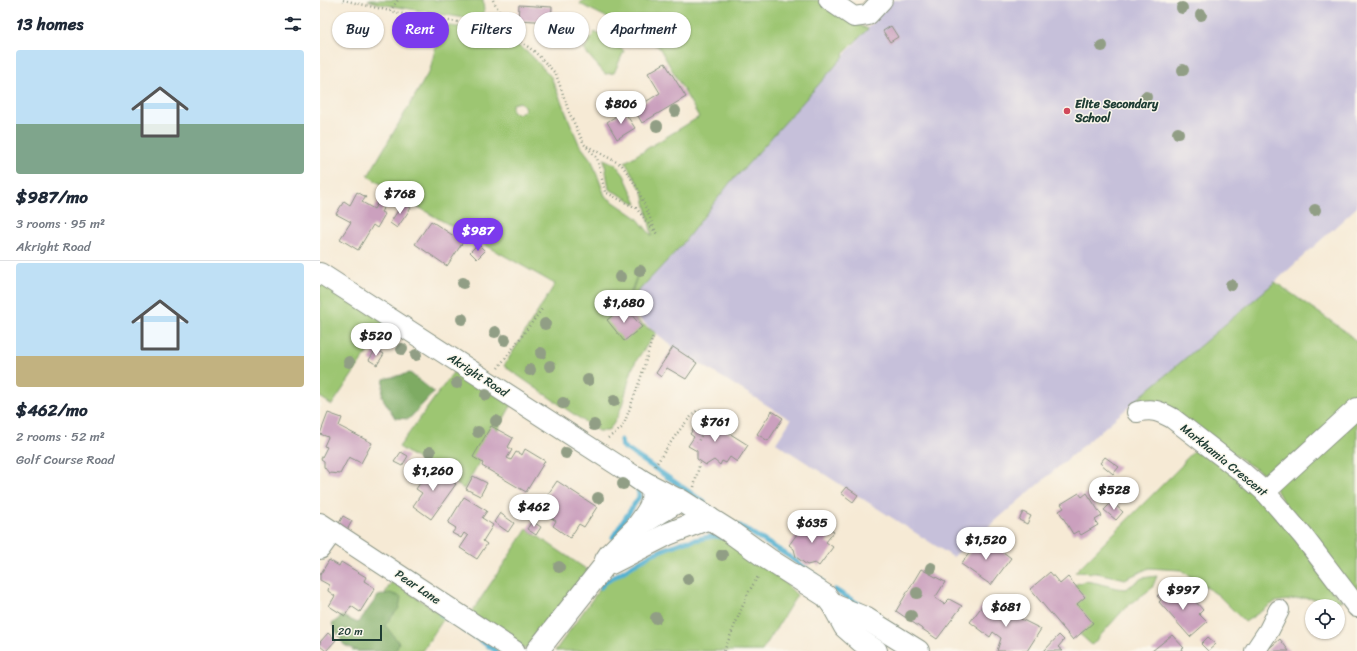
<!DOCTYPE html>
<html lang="en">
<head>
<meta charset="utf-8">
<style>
	:root { --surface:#fff; --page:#f6f6f7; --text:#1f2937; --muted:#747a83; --line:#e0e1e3; --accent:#7c3aed }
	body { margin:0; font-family:Sriracha,sans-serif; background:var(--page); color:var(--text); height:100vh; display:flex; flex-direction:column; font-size:15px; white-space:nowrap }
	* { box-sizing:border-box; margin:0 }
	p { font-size:13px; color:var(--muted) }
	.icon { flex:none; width:22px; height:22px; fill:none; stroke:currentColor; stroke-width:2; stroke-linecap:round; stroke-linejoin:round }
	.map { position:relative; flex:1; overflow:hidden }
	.sheet { display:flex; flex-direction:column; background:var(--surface); width:320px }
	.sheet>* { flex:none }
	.hud { position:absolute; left:12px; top:12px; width:380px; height:36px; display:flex; gap:8px }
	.fabs { position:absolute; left:985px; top:599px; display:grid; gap:8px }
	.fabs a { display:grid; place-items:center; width:40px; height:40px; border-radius:50%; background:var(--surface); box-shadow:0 1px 3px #0004; font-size:20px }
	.scale { position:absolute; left:12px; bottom:10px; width:50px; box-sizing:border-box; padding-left:4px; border:2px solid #1f3d34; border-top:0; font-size:11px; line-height:14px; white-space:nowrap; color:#1f3d34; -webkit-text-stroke:3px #fbf7ec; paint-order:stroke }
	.price { position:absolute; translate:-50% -34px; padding:0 9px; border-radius:14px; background:#fff; color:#222; font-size:13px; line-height:26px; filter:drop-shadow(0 1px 2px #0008) }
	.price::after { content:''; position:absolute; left:50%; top:24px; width:12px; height:9px; margin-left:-6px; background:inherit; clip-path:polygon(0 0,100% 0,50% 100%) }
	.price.on { background:var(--accent); color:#fff }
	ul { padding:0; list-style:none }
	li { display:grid; align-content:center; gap:8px; height:212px; padding:0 16px }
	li+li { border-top:1px solid var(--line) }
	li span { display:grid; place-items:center; height:124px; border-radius:4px; color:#555 }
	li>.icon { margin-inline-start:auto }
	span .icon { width:72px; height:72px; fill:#fffc; stroke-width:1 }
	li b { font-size:17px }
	h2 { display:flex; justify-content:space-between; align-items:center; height:48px; padding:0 16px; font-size:17px }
	.pill { padding:0 14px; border-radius:18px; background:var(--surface); box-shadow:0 1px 3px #0004; font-size:14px; line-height:36px }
	.pill.on { background:var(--accent); color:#fff }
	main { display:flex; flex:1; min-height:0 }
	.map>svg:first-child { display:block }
	.industrial { fill:#c6c0da }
	.green { fill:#9dc672; stroke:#5e8253; fill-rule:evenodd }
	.forest { fill:#7eab64; stroke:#4e744c }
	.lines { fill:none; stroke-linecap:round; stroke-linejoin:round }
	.stream { stroke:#52b1d1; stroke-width:5 }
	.building { fill:#cba0be }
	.minor-casing { stroke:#8a9484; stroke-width:22 }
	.tertiary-casing { stroke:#8a9484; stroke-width:24 }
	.path { stroke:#8a9484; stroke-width:2.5; stroke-dasharray:1 3; stroke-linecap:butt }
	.minor { stroke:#fff; stroke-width:20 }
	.tertiary { stroke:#fff; stroke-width:22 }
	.tree { fill:#919e85 }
	.poi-dot { fill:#d1495b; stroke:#fbf7ec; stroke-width:1.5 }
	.labels { text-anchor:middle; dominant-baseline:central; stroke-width:3; stroke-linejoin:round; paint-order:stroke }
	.poi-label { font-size:12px; font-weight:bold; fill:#1f3d34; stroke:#fbf7ec; text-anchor:start }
	.street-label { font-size:12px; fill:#1f3d34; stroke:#fbf7ec }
</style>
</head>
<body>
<main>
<section class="sheet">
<h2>13 homes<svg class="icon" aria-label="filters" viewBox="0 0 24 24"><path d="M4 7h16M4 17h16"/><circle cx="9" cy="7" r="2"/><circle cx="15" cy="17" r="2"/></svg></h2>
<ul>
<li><span style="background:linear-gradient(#bfe0f5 60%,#7fa58c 0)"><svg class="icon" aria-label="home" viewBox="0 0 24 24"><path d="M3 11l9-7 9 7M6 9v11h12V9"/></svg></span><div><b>$987/mo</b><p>3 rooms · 95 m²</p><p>Akright Road</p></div></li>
<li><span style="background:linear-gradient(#bfe0f5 75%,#c2b280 0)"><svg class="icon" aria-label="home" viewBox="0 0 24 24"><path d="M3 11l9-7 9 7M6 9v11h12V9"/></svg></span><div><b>$462/mo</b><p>2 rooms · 52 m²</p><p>Golf Course Road</p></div></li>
</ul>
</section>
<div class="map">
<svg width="1037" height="651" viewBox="0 0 1037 651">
	<rect width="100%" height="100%" fill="#fbf7ec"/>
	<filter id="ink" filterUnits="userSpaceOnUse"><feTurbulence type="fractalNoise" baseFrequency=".025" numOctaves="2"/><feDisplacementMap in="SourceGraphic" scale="8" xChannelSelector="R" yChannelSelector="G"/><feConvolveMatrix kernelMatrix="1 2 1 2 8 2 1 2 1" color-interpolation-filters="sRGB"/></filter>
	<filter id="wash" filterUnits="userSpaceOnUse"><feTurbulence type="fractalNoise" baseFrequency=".012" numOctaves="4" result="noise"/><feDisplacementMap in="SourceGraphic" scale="16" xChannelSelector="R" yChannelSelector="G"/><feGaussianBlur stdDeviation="0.9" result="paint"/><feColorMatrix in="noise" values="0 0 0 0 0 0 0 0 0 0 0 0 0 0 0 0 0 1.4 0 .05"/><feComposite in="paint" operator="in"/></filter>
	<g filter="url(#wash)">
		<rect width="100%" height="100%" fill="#f6ead5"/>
		<polygon class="industrial" points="573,0 1037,0 1037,207 955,282 633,557 456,443 471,420 353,347 304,306 360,247 412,180 419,174"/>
		<g class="green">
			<polygon points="48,0 163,0 164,11 157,20 60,4"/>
			<path d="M 263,0 L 498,0 L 508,10 L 548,29 L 523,54 L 524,56 L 419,174 L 412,180 L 360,247 L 309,301 L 321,265 L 303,312 L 336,333 C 330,342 317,357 313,367 C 305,389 304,413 288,431 L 278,431 L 184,366 L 235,284 L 110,214 L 48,176 L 110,70 L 121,25 L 158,29 L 189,40 L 210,54 L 231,77 L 259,144 L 272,161 L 285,196 L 317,218 L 332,236 L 323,192 L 305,162 L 379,117 L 339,47 L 284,16 L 260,4 ZM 200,102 L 204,106 L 205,110 L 200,114 L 192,112 L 192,104 Z"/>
			<polygon points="275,32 304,51 294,73 285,74 264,50"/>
			<polygon points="284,159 296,165 304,175 317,204 289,189"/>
			<polygon points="0,270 71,317 12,405 0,397"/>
			<polygon points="955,282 1025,331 1037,342 1037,601 967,509 949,477 925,462 844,406 814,402"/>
			<polygon points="140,363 195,399 144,489 79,447"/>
			<polygon points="879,446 912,465 984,549 1012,591 1023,601 983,598 955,602 925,622 898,595 861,570 829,568 805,579 777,573 755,572 862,465 865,460"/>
			<polygon points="207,529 269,571 207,648 200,647 151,613"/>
			<polygon points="399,536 457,575 477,595 442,651 235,651 284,583 343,547 381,537"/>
			<polygon points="837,576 832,588 805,608 772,645 745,621 754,585 765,581 777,583 796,588 806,589 822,578"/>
			<polygon points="72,581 125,617 102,651 32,651"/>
		</g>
		<g class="forest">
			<polygon points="90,373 114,392 89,419 75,418 62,397 64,379"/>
			<polygon points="70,593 81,597 79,608 65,625 79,643 75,651 38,651 24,645 12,624 22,616 38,623 58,596"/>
		</g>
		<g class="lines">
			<g class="stream">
				<polyline points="301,440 302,446 384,502"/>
				<polyline points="420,526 467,555 502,581"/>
				<polyline points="293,537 319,497 319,494 317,487"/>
				<polyline points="281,587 284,583 332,554 360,543 394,536 402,537"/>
				<polyline points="515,590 540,605"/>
				<polyline points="121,614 176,651"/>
			</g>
		</g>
		<g id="blocks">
			<g class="building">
				<polygon points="199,5 232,7 231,22 198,20"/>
				<polygon points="571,26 578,37 570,42 563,31"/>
				<polygon points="345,63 366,97 322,123 314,109 340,93 328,73"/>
				<polygon points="304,111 315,128 297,139 287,122"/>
				<polygon points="37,192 46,197 42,202 54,209 61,197 68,201 61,212 65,214 57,228 53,225 38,250 20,239 31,222 16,214 24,201 30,205"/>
				<polygon points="83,203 91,208 77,228 70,223"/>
				<polygon points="111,221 143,242 127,266 95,244"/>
				<polygon points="158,244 165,251 157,259 150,252"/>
				<polygon points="304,306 322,327 304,341 287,320"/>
				<polygon points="353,347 377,363 366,379 347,368 341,377 336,373"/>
				<polygon points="56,349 64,354 57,365 49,360"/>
				<polygon points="452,411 463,418 448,441 437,434"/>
				<polygon points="8,413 22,418 19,426 52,443 41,463 29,457 20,474 9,473 4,467 4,461 1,459 7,447 4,446 8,437 0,434"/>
				<polygon points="382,416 428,445 417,462 410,457 406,463 402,461 400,465 394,460 386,465 377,459 377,451 368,446 374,437 370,434"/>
				<polygon points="171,426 193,438 188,447 192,450 187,458 191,460 196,452 202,455 205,449 225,461 206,492 162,466 163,463 153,457"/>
				<polygon points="81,452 88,456 82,466 74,462"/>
				<polygon points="785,457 799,467 793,474 780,463"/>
				<polygon points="112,466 136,484 111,519 93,506 102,493 96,489"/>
				<polygon points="153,476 167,483 160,496 146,489"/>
				<polygon points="786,477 790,481 783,488 779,483"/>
				<polygon points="237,481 277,507 264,527 259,524 250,538 233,526 236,521 218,509"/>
				<polygon points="526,487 538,495 533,502 521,493"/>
				<polygon points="759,493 762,497 767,493 782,516 775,520 778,525 761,535 758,531 753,534 739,511 744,508 741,504"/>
				<polygon points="144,497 167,511 162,518 173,525 163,541 167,544 157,559 140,548 148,536 144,533 141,538 132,533 136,528 128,523"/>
				<polygon points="792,502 803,512 796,520 784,510"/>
				<polygon points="703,512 711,516 707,524 699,520"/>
				<polygon points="180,513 194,523 188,532 174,522"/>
				<polygon points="23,516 32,521 27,530 18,525"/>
				<polygon points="212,521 221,527 216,535 207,529"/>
				<polygon points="486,522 495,528 499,522 514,532 506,542 513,547 499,566 495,563 487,565 476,557 474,549 469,545"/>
				<polygon points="662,536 691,558 671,585 641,564"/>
				<polygon points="9,560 19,566 21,562 46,577 44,581 55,588 40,612 31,606 25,616 9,606 15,596 8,591 9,585 0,580 0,575"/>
				<polygon points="601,569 625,582 615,598 624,604 629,599 642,606 617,639 576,611"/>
				<polygon points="730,572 740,584 748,577 765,597 757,604 773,623 753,640 710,589"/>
				<polygon points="846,589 850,593 854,589 862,599 868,593 883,610 879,614 887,622 870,637 839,602 841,600 837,596"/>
				<polygon points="666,601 679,610 682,606 697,617 721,629 707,651 677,651 681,638 673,632 670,637 650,622"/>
				<polygon points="8,633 16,640 6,651 0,646 0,642"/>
				<polygon points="739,635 744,640 738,647 743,651 724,651"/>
				<polygon points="852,635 864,648 862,649 863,651 832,651"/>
				<polygon points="888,637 896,644 888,651 881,644"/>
				<polygon points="960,639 969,651 946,651"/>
			</g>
		</g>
	</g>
	<g filter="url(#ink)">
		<use href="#blocks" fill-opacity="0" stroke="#8a9484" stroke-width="1"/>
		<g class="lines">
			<g class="minor-casing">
				<g id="minor">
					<polyline points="509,0 534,17 548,15 562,0"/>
					<polyline points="0,273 316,477 360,500"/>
					<path d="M 817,412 C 832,408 839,411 852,418 L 921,471 L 945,492 L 983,536 L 1037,607"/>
					<polyline points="945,492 1037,408"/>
					<polyline points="0,523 195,651"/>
					<polyline points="0,549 13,531"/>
					<polyline points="935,651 949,630 959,610"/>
				</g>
			</g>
			<g class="tertiary-casing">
				<g id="tertiary">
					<path d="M 316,477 L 332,488 C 334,505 329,510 319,524"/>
					<polyline points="291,563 348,534 389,518"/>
					<polyline points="513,605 545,618 598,651"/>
					<polyline points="217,651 285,565 286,560 290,554 318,526 360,500 409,531 448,559 506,596 513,605 525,627 541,641 556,651"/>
				</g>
			</g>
			<g class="path">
				<polyline points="23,0 96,17 163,25 193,36 215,52 236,74 249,112 264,144 277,158 285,192 316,208 337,234"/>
				<polyline points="173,0 193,36"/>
				<polyline points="70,11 78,0"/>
				<polyline points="267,146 302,165 317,187 335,230"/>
				<polyline points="178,368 222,309"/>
				<polyline points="288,438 303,427 320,380 333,336"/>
				<path d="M 335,466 C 348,447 360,426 377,411 L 383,411 L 392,417 L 377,443"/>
				<polyline points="374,487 380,462"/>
				<polyline points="404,651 428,593 439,575"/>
			</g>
			<use href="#minor" class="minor"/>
			<use href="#tertiary" class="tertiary"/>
		</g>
		<g class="tree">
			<circle cx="862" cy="8" r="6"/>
			<circle cx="881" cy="15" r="6"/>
			<circle cx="782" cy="46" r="6"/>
			<circle cx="863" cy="70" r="6"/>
			<circle cx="826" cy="97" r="6"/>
			<circle cx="355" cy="111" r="6"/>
			<circle cx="337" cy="126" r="6"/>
			<circle cx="858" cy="133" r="6"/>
			<circle cx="995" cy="210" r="6"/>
			<circle cx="320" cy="271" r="6"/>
			<circle cx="300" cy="277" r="6"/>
			<circle cx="143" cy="283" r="6"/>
			<circle cx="911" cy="285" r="6"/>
			<circle cx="142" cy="319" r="6"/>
			<circle cx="225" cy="324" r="6"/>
			<circle cx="175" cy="332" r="6"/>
			<circle cx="185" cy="340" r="6"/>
			<circle cx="82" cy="349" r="6"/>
			<circle cx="221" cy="353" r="6"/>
			<circle cx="96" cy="355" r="6"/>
			<circle cx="29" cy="362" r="6"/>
			<circle cx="230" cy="366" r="6"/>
			<circle cx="210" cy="370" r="6"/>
			<circle cx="268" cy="380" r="6"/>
			<circle cx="137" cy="383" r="6"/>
			<circle cx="166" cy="395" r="6"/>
			<circle cx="294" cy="401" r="6"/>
			<circle cx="243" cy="403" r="6"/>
			<circle cx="176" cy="421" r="6"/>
			<circle cx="274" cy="425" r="6"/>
			<circle cx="158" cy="432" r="6"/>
			<circle cx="110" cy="452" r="6"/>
			<circle cx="246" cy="453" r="6"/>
			<circle cx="303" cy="484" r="6"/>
			<circle cx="278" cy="498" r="6"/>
			<circle cx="402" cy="555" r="6"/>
			<circle cx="239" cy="567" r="6"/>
			<circle cx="611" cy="568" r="6"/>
			<circle cx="368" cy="579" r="6"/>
			<circle cx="597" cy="593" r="6"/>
			<circle cx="591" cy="616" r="6"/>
			<circle cx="336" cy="618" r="6"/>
		</g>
	</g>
	<circle class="poi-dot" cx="747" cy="111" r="4"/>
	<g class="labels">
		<g class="poi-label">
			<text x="755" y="104">Elite Secondary<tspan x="755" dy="14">School</tspan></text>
		</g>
		<g class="street-label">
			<text transform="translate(158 375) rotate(33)">Akright Road</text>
			<text transform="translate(904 460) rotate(39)">Markhamia Crescent</text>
			<text transform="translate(98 587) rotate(34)">Pear Lane</text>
		</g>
	</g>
</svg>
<div class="fabs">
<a><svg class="icon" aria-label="locate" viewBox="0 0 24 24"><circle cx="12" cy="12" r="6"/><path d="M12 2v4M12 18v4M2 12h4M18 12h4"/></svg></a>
</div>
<div class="scale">20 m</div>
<b class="price" style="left:301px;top:125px">$806</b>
<b class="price" style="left:80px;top:215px">$768</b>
<b class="price on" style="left:158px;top:252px">$987</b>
<b class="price" style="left:304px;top:324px">$1,680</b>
<b class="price" style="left:56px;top:357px">$520</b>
<b class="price" style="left:395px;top:443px">$761</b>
<b class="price" style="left:113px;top:492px">$1,260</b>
<b class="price" style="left:794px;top:511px">$528</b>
<b class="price" style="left:214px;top:528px">$462</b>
<b class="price" style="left:492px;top:544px">$635</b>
<b class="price" style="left:666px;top:561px">$1,520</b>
<b class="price" style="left:863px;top:611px">$997</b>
<b class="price" style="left:686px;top:628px">$681</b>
<div class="hud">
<a class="pill">Buy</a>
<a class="pill on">Rent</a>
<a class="pill">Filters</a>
<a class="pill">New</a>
<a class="pill">Apartment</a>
</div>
</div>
</main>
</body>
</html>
